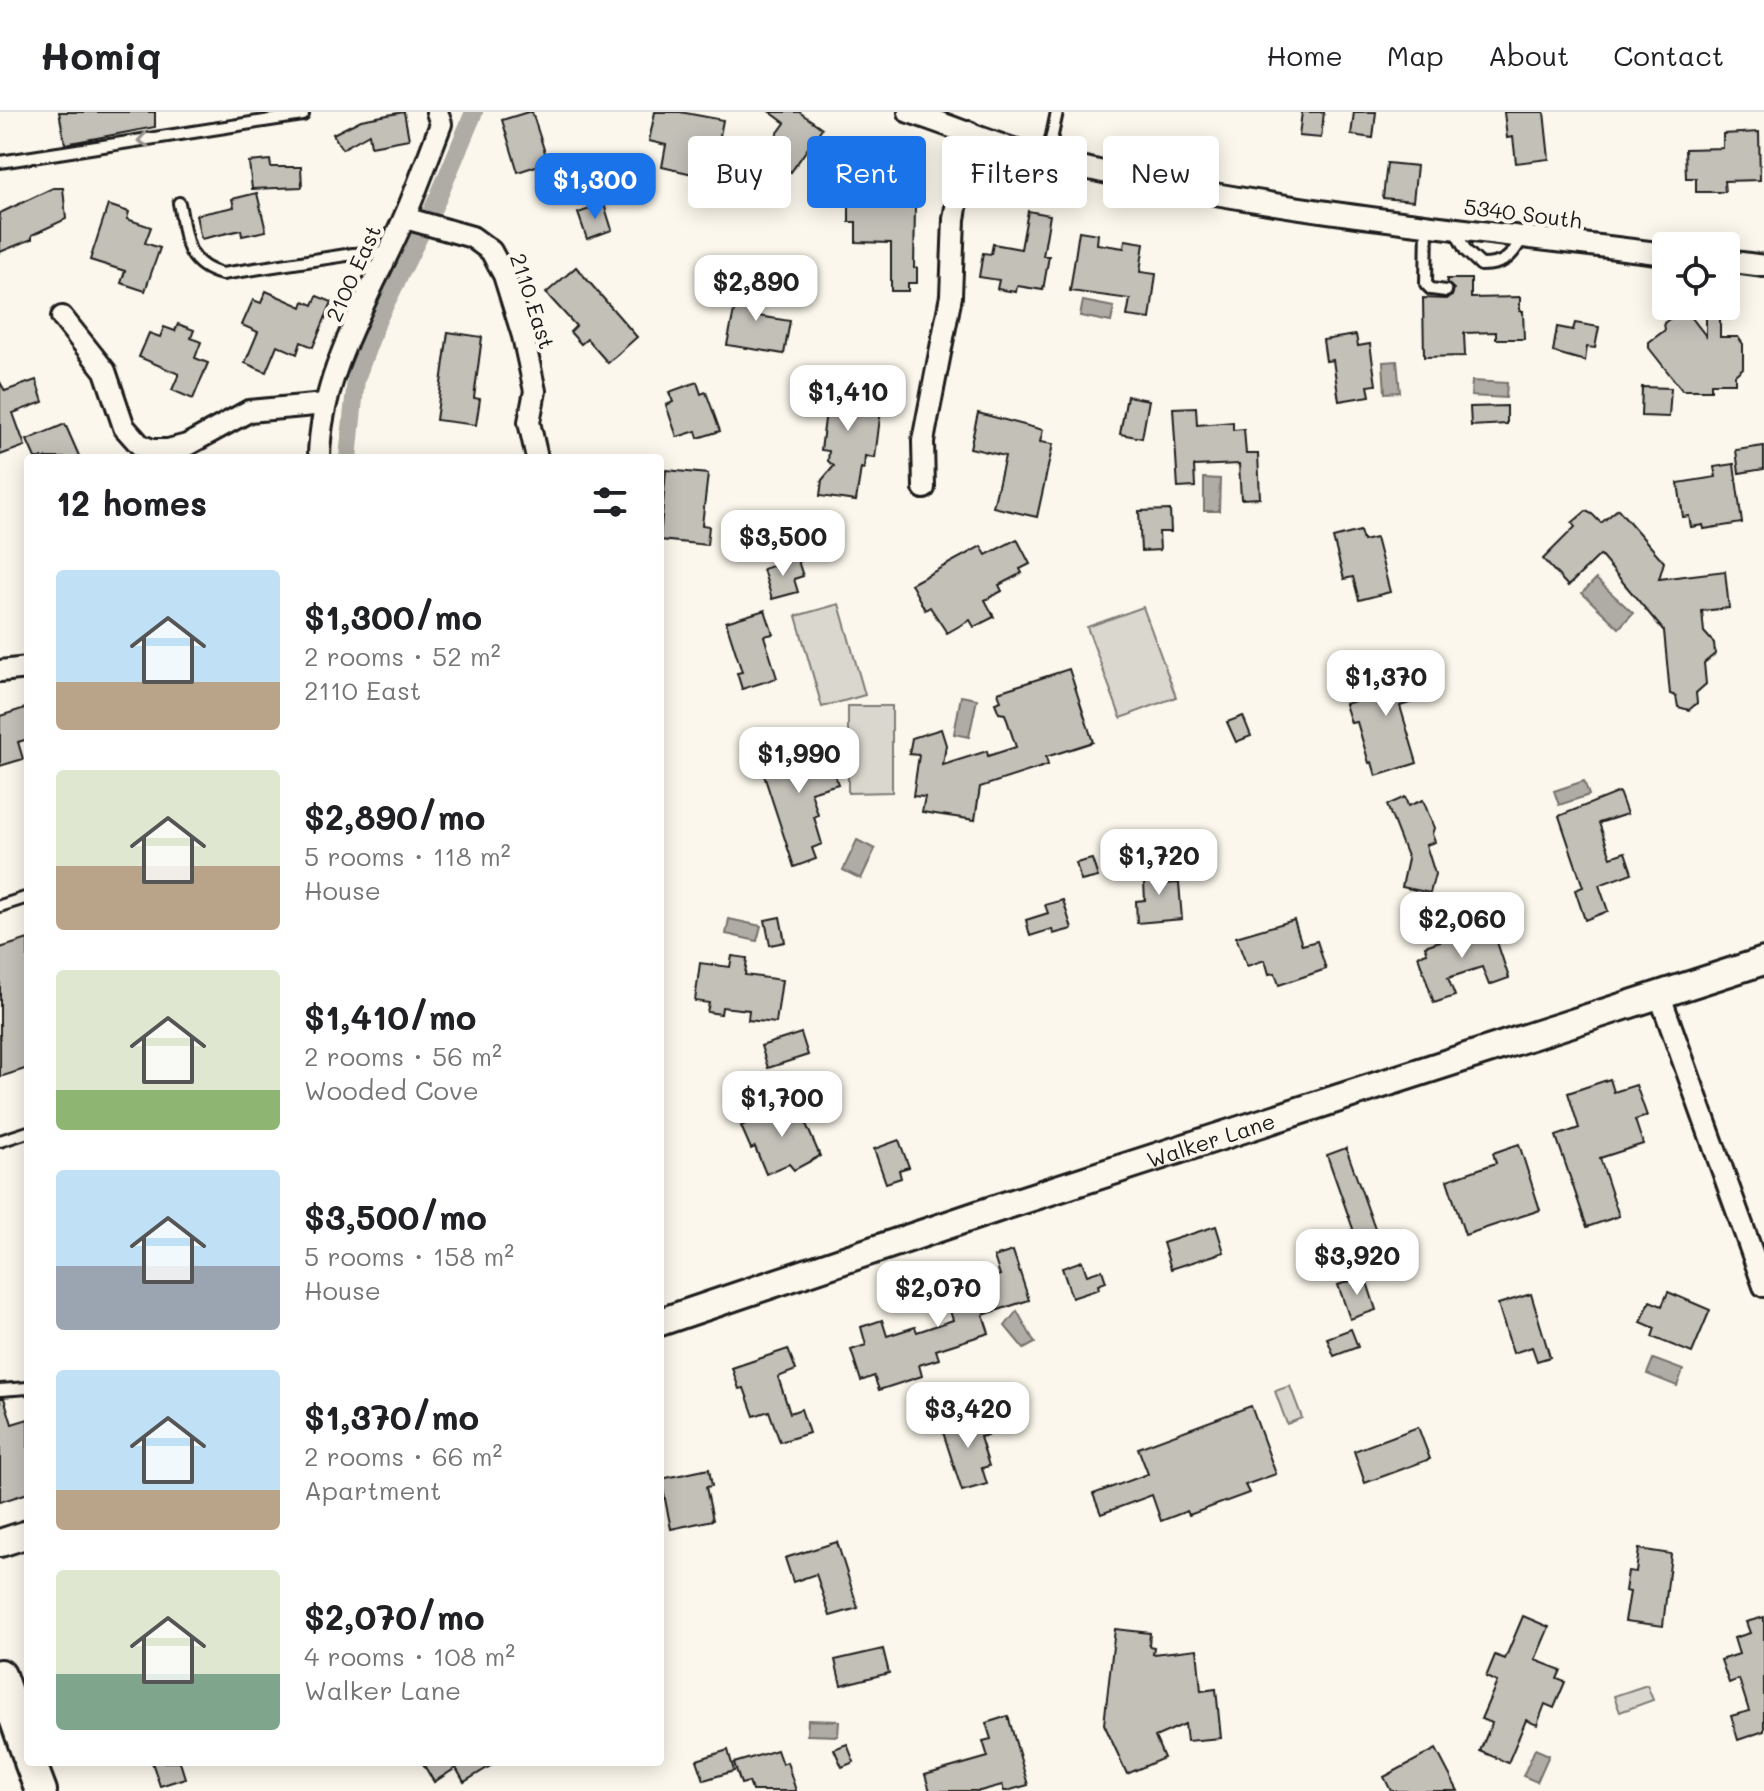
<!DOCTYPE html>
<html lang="en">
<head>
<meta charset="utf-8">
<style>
	:root { --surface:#fff; --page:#f6f6f6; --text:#202124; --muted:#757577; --line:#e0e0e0; --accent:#1a73e8 }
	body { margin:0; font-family:Mali,sans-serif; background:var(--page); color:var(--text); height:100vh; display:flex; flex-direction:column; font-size:30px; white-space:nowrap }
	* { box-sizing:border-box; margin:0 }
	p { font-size:26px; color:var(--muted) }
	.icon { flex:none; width:44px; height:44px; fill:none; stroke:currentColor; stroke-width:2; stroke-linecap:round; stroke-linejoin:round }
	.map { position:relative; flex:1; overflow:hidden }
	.drawer { position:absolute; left:24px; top:342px; width:640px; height:1312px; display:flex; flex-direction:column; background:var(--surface); border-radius:8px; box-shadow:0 4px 20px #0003 }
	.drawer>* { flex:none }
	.top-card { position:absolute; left:688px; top:24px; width:760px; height:72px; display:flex; gap:16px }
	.buttons { position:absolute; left:1652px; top:120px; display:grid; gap:16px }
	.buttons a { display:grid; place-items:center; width:88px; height:88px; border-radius:8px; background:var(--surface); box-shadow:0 4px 20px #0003; font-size:40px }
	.price { position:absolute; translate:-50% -68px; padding:0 18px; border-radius:16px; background:#fff; color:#222; font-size:26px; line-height:52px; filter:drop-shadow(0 2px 4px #0008) }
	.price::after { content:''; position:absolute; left:50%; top:48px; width:24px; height:18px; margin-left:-12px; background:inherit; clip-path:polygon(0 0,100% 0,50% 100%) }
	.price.on { background:var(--accent); color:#fff }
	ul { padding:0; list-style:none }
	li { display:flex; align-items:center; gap:24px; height:200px; padding:0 32px }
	li span { display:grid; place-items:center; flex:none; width:224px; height:160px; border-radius:8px; color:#555 }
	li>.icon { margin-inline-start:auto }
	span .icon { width:96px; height:96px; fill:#fffc; stroke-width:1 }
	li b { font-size:34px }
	h2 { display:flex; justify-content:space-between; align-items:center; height:96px; padding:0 32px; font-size:34px }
	.pill { padding:0 28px; border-radius:8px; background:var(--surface); box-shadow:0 4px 20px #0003; font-size:28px; line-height:72px }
	.pill.on { background:var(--accent); color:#fff }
	header { display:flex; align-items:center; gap:48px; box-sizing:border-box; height:112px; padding:0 40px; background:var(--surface); border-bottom:2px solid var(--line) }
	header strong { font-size:38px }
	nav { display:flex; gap:44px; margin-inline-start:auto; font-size:28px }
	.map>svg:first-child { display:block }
	.green { fill:#dad7ce; stroke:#7b7a75; stroke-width:2 }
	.water { fill:#afaca5; stroke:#74726e; stroke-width:2 }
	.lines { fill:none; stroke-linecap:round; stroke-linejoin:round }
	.canal { stroke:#afaca5; stroke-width:18 }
	.building { fill:#c3c0b8; stroke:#1c1c1c; stroke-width:2 }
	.service-casing { stroke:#1c1c1c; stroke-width:16 }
	.minor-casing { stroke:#1c1c1c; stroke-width:26 }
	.tertiary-casing { stroke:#1c1c1c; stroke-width:32 }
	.secondary-casing { stroke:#1c1c1c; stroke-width:36 }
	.service { stroke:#fbf7ec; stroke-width:10 }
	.minor { stroke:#fbf7ec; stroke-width:20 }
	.tertiary { stroke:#fbf7ec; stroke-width:26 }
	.secondary { stroke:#fbf7ec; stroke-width:30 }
	.oneway { stroke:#97948e }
	.labels { text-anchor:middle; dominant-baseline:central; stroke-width:8; stroke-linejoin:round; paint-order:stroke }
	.street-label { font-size:22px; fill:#1c1c1c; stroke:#fbf7ec }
</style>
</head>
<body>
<header>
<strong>Homiq</strong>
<nav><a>Home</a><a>Map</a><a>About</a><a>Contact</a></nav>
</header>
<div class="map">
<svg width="1764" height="1679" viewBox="0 0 1764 1679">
	<rect width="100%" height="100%" fill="#fbf7ec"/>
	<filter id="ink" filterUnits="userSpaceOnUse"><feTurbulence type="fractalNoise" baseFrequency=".0125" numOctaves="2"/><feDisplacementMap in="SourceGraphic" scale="16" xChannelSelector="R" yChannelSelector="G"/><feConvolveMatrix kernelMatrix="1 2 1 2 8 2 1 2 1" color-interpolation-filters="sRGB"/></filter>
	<g filter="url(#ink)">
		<g class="green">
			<polygon points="839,492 865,583 822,595 796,504"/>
			<polygon points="1143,495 1176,585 1121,606 1087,515"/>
			<polygon points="848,594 892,594 892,680 848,681"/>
			<polygon points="1290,1274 1302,1306 1287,1312 1275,1279"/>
			<polygon points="1647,1573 1653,1588 1620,1600 1614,1584"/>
		</g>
		<g class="water">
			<polygon points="1083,189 1114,195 1111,210 1080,204"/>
			<polygon points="1397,249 1400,280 1385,281 1383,250"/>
			<polygon points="1472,269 1507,271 1506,286 1471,284"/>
			<polygon points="1204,366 1220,367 1219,399 1204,399"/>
			<polygon points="1596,467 1633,501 1619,516 1582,481"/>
			<polygon points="961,584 977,587 969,625 954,622"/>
			<polygon points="1584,669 1589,683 1559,693 1554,679"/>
			<polygon points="857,728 875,737 861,767 843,758"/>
			<polygon points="729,807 761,814 757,829 726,822"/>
			<polygon points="1017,1199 1035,1231 1024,1237 1005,1214"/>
			<polygon points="1653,1247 1683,1258 1677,1274 1647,1262"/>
			<polygon points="808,1608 839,1609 838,1624 807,1623"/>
			<polygon points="1535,1637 1549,1643 1537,1670 1523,1664"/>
		</g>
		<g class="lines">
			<polyline class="canal" points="348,346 356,267 378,207 437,88 474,0"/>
		</g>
		<g class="building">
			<polygon points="59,0 155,0 155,15 65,32"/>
			<polygon points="404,0 409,27 371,34 369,22 342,37 333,22 361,8"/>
			<polygon points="528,0 532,0 548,50 518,60 502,8"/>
			<polygon points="655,0 680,0 723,8 719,29 735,32 728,70 662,55 666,33 649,29"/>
			<polygon points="770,0 799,0 822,16 791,60 764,40 785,11"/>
			<polygon points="1302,0 1324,0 1321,26 1299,24"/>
			<polygon points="1354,0 1376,0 1373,26 1351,23"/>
			<polygon points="1504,0 1544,0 1549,47 1516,51 1513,25 1507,26"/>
			<polygon points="1759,20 1760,68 1724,69 1725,80 1696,80 1696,66 1686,66 1685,37 1723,36 1723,22"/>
			<polygon points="270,48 271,55 301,55 302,75 252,77 249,50"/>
			<polygon points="1387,51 1417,54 1413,89 1383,86"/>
			<polygon points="861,54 885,54 884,93 915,94 914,156 917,156 917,171 908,171 908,179 891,179 891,131 856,130 856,110 849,110 849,90 861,91"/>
			<polygon points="53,76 63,76 66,107 32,123 32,127 0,140 0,101"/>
			<polygon points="257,81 266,119 242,124 241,118 201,127 196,103 234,95 232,87"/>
			<polygon points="604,92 612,118 587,127 578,101"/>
			<polygon points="108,93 129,100 127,107 151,115 145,131 160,136 145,179 121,171 125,159 90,148"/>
			<polygon points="1028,99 1050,103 1043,144 1049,144 1043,178 1017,174 1016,180 997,177 999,168 979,165 983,141 991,142 993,132 1021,137"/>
			<polygon points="1079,119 1098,122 1097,132 1124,136 1125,128 1144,131 1140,160 1156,162 1150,207 1127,204 1130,187 1070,179"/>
			<polygon points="576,155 637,225 608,251 587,227 581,232 570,220 576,214 546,181"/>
			<polygon points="1447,167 1471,167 1471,186 1520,185 1520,199 1523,199 1524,227 1496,227 1496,220 1464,221 1465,244 1424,245 1423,186 1446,187 1452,184 1454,177 1447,171"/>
			<polygon points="740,169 763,173 758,204 790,209 784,242 727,233"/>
			<polygon points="266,179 302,195 304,189 313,193 317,184 332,190 313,235 301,230 297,242 277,233 266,260 245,251 258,220 242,213 253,188 261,191"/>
			<polygon points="1706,194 1720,194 1720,225 1738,225 1743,232 1743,256 1735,263 1735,271 1711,271 1711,278 1682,278 1649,236 1649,230 1665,218 1664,211 1684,196 1706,224"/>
			<polygon points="1575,211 1599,215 1595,236 1587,235 1585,249 1553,240 1557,215 1573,218"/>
			<polygon points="178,212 194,218 191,226 201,230 195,246 208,251 193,287 172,278 179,262 139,245 149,221 160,225 164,215 175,219"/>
			<polygon points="448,220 482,225 474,286 480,287 476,313 436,308"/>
			<polygon points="1356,223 1358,234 1370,232 1376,273 1368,274 1370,284 1339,289 1333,248 1326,249 1323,228"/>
			<polygon points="827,260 860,264 859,278 883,281 875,346 865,344 864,357 861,356 856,389 820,384 822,368 834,354 828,349 829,339 821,338 827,292 817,284 826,268"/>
			<polygon points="36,268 43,290 13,301 25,334 0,343 0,270 5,279"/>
			<polygon points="697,270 701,282 706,280 720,319 698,326 696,319 677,325 666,293 673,290 669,280"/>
			<polygon points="1642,275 1671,276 1669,305 1641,304"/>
			<polygon points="1127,284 1149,288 1142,326 1120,322"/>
			<polygon points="1507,294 1507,312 1471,314 1470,295"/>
			<polygon points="1196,295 1197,313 1233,310 1233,318 1244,317 1246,342 1258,342 1260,386 1241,387 1239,352 1194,354 1195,375 1178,376 1173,296"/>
			<polygon points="978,301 1043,318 1040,330 1053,332 1037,405 993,395 1005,344 970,336"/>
			<polygon points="65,312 80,346 35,346 27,328"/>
			<polygon points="1764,334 1764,357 1739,361 1736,338"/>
			<polygon points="1734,352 1742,411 1704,417 1703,413 1691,415 1689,404 1683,405 1678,371 1716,365 1714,355"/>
			<polygon points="666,358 708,362 702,413 709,414 707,433 660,428"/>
			<polygon points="1618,397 1664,450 1659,467 1725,459 1729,496 1702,499 1704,520 1714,531 1715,542 1704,551 1706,572 1696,581 1697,591 1689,598 1678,595 1676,584 1670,582 1664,519 1600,443 1568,474 1543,447 1575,415 1572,411 1586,399 1592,402 1601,411"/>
			<polygon points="1170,398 1171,420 1159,420 1160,438 1141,439 1139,399"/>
			<polygon points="1360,419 1363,429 1376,426 1390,480 1359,488 1353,465 1344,467 1333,426"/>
			<polygon points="1017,427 1030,452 1020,457 1022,461 999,473 1002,479 985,488 994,505 974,515 970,508 947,521 930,495 925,498 911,472 981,434 986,443"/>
			<polygon points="797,446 803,464 794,467 798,480 772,487 763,457"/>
			<polygon points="765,498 773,522 764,524 777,566 742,577 737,561 742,560 726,510"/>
			<polygon points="1406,544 1419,588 1400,594 1417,651 1376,664 1372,650 1369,651 1357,610 1351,611 1345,592 1358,588 1356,579 1387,570 1381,551"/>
			<polygon points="1069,557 1093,630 1046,645 1048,653 980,675 975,708 922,700 925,685 913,684 919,643 909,642 912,626 941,617 946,633 943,653 987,639 988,644 1016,635 1005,602 999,601 995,591 1001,589 998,580"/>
			<polygon points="28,595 28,627 18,630 23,647 0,654 0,604"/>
			<polygon points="1243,604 1251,624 1236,630 1227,610"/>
			<polygon points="824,627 838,672 811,680 818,703 814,705 822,732 812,736 816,747 794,755 759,648"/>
			<polygon points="1619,680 1627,702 1599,711 1611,745 1625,740 1632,761 1599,773 1608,799 1585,808 1575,778 1583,775 1559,704"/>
			<polygon points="1405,685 1408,694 1423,688 1434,716 1432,722 1435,730 1426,733 1435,762 1430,781 1402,775 1408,747 1387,693"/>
			<polygon points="1092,747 1098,765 1081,769 1076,751"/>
			<polygon points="1164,752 1165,772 1179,771 1182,807 1137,811 1136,789 1145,788 1143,753"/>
			<polygon points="1063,788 1072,817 1053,822 1052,817 1030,824 1026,808 1048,801 1045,793"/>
			<polygon points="780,805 785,830 770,833 765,808"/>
			<polygon points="1294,808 1302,833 1317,829 1326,857 1279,873 1275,861 1269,862 1265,848 1247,854 1236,825"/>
			<polygon points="1491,812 1509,866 1489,873 1482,855 1448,866 1455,884 1434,891 1418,844 1427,841 1425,834"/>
			<polygon points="28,827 28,956 0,965 0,836"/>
			<polygon points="732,844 747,846 745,863 782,868 776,911 748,908 749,898 722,895 721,902 707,900 709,891 695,889 700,851 730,855"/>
			<polygon points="801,921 808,943 768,956 761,934"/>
			<polygon points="1610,967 1614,980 1636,973 1647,1004 1635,1008 1643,1032 1600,1046 1619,1104 1587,1115 1556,1024 1579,1016 1568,981"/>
			<polygon points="796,989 820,1044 794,1058 789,1052 766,1062 755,1035 751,1037 741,1014"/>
			<polygon points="899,1028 909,1055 899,1058 901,1066 886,1071 874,1037"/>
			<polygon points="1519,1032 1540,1098 1465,1123 1447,1068 1496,1051 1493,1041"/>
			<polygon points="1346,1036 1384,1142 1364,1148 1327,1043"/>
			<polygon points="1216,1114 1224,1140 1171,1157 1163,1131"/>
			<polygon points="1013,1139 1029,1188 983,1203 989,1221 936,1238 939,1247 919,1253 922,1264 879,1278 874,1264 861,1269 851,1238 866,1233 861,1215 882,1208 887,1224 915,1215 917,1220 953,1208 946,1187 992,1171 991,1166 1000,1163 994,1145"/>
			<polygon points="1082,1149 1087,1163 1102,1158 1106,1170 1098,1173 1099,1177 1072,1186 1062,1156"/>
			<polygon points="1365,1164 1376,1198 1350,1207 1338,1173"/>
			<polygon points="1668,1180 1710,1198 1692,1241 1652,1225 1655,1216 1641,1210 1650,1189 1662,1194"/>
			<polygon points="1531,1182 1550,1245 1537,1249 1532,1235 1513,1241 1498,1192"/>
			<polygon points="1351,1217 1358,1235 1334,1244 1327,1226"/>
			<polygon points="788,1237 796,1258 778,1265 790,1301 801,1297 809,1321 780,1330 769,1299 754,1304 744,1276 739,1277 732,1256"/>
			<polygon points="0,1286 4,1286 12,1312 28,1307 28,1381 0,1390"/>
			<polygon points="1251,1294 1276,1362 1245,1373 1249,1381 1189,1403 1187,1399 1161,1409 1152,1383 1101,1402 1093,1382 1148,1362 1138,1336"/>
			<polygon points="982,1301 988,1323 980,1325 989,1354 982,1356 987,1372 962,1379 941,1314"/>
			<polygon points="1418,1315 1430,1347 1365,1371 1354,1339"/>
			<polygon points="709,1357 712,1374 706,1375 713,1408 671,1417 661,1367"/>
			<polygon points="837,1430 858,1496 830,1504 816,1462 793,1470 785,1446"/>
			<polygon points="1639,1437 1671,1442 1663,1514 1625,1509 1630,1480 1625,1479 1628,1459 1636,1460"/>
			<polygon points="1523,1504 1549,1515 1535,1548 1561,1558 1557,1567 1565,1570 1554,1596 1545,1592 1537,1613 1526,1608 1508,1651 1480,1639 1492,1611 1481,1607 1497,1570 1486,1565 1495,1543 1505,1547"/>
			<polygon points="1764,1505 1764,1619 1738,1628 1731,1604 1749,1599 1739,1567 1729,1571 1721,1548 1739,1542 1734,1526 1750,1521 1746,1510"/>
			<polygon points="1115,1517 1150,1521 1149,1534 1154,1535 1153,1542 1197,1537 1201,1579 1216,1577 1221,1626 1187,1629 1185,1612 1155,1625 1164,1646 1127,1662 1104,1612"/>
			<polygon points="883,1537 889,1561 841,1573 835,1548"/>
			<polygon points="1008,1604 1028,1673 1007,1679 1004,1679 1002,1673 980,1679 930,1679 925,1663 988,1645 983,1629 991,1627 986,1611"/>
			<polygon points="847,1632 854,1650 842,1655 834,1637"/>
			<polygon points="1436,1637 1458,1679 1391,1679 1384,1665"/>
			<polygon points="728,1638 734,1659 704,1668 697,1648"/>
			<polygon points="777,1638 782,1652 787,1650 796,1679 752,1679 749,1670 741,1672 734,1651"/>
			<polygon points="152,1650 180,1650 185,1666 160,1674"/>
			<polygon points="422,1650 497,1650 464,1670 456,1656 434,1670"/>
		</g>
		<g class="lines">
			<g class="service-casing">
				<g id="service">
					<polyline points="1047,47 1057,0"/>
					<polyline points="0,50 303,3 302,0"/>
					<path d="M 179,91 C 186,125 184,152 222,162 L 353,142 L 388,140"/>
					<polyline points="1427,114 1426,172 1431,177 1446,179"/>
					<path d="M 1454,117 L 1466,139 L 1481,153 C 1505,153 1512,144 1523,125"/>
					<polyline points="0,794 28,785"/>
					<polyline points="0,1029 28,1020"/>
					<polyline points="0,1278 28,1276"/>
				</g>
			</g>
			<g class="minor-casing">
				<g id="minor">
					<path d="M 909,0 C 955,15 1000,35 1047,47 C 1250,97 1459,117 1666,142"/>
					<polyline points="405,106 472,125 491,139 504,163 523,224 535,279 529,310 537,346"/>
					<polyline points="1726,149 1764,154"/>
					<polyline points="62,205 105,259 124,315 140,333 152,338 168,338 187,333 249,299 325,292"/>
					<path d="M 319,346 C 320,260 372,181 405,104 C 418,74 429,43 441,12 L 437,0"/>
					<polyline points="924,376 923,329 951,184 954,107 969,20"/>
					<polyline points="0,559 28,556"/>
					<polyline points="1660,884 1764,1174"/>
				</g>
			</g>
			<g class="tertiary-casing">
				<g id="tertiary">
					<path id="s1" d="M 660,1210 L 1001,1095 L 1764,849"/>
					<polyline points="0,1431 28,1422"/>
				</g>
			</g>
			<g class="secondary-casing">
				<g id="secondary">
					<polyline points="0,1563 28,1643"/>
					<polyline points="30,1650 41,1679"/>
				</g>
			</g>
			<use href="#service" class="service"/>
			<use href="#minor" class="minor"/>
			<use href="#tertiary" class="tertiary"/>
			<use href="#secondary" class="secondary"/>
		</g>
		<defs><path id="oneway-chevron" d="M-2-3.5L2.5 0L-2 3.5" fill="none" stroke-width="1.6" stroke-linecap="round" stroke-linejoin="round" transform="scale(2)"/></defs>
		<use class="oneway" href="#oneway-chevron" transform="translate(143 28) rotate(171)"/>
	</g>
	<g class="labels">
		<g class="street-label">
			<text transform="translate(1523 101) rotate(7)">5340 South</text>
			<text transform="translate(353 161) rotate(-66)">2100 East</text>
			<text transform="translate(533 189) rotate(72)">2110 East</text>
			<text stroke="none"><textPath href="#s1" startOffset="580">Walker Lane</textPath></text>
		</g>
	</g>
</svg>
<div class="buttons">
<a><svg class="icon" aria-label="locate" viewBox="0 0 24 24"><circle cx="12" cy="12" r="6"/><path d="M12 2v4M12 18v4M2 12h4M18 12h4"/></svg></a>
</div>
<b class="price on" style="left:595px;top:109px">$1,300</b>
<b class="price" style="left:756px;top:211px">$2,890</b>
<b class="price" style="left:848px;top:321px">$1,410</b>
<b class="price" style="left:783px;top:466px">$3,500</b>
<b class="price" style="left:1386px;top:606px">$1,370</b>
<b class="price" style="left:799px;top:683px">$1,990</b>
<b class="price" style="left:1159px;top:785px">$1,720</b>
<b class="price" style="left:1462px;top:848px">$2,060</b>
<b class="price" style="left:782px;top:1027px">$1,700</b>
<b class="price" style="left:1357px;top:1185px">$3,920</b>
<b class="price" style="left:938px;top:1217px">$2,070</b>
<b class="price" style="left:968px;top:1338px">$3,420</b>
<div class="top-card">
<a class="pill">Buy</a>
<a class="pill on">Rent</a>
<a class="pill">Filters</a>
<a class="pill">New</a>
</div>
<section class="drawer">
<h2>12 homes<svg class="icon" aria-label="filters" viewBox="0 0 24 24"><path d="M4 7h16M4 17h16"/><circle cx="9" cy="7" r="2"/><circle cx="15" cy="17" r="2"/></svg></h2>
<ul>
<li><span style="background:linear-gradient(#bfe0f5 70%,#b9a48a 0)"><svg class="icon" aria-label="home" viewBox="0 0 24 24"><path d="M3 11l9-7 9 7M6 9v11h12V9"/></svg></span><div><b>$1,300/mo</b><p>2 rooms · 52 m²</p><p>2110 East</p></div></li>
<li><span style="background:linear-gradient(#dfe7d0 60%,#b9a48a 0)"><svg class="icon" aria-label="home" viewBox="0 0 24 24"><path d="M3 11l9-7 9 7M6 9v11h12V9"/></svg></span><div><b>$2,890/mo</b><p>5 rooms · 118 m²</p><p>House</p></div></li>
<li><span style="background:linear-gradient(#dfe7d0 75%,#8fb573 0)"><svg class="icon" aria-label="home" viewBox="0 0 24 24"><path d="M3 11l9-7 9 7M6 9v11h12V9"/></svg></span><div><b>$1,410/mo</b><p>2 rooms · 56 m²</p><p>Wooded Cove</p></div></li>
<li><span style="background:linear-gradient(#bfe0f5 60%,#9aa5b1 0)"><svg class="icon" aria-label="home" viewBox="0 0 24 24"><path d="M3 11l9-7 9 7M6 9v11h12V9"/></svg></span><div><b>$3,500/mo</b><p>5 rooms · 158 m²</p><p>House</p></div></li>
<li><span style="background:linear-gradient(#bfe0f5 75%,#b9a48a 0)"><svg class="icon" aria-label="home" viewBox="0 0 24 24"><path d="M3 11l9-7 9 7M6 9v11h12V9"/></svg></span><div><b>$1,370/mo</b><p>2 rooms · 66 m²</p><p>Apartment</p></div></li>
<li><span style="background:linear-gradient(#dfe7d0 65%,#7fa58c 0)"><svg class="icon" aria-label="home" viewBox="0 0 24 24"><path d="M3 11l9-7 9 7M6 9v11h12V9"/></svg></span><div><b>$2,070/mo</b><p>4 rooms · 108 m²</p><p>Walker Lane</p></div></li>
</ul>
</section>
</div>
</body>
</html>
